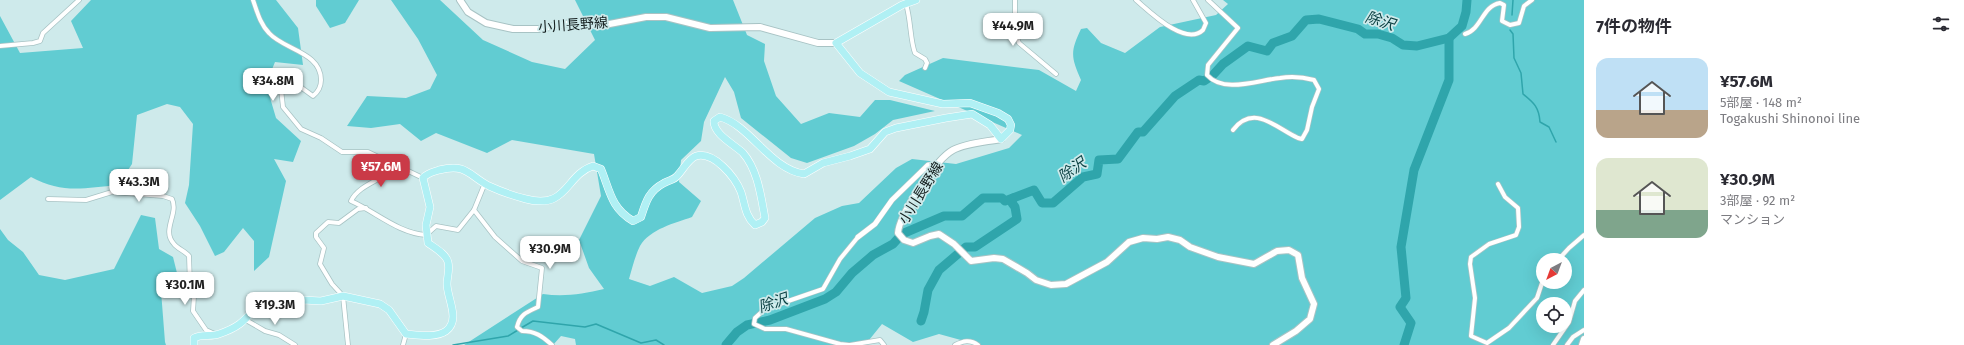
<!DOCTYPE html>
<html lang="ja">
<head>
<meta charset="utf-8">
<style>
	:root { --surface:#fff; --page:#f7f7f7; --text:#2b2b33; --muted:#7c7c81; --accent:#ca3a47 }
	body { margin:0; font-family:"Fira Sans","Noto Sans JP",sans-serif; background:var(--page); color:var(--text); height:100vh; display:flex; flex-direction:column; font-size:15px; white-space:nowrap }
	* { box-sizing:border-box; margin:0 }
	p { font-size:13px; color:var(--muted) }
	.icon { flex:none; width:22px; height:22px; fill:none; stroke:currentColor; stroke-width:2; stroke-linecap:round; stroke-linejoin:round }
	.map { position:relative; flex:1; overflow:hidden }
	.panel { display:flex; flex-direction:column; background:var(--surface); width:380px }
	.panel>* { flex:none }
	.needle { width:26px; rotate:221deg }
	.controls { position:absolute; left:1536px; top:253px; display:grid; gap:8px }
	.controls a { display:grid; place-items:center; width:36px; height:36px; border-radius:50%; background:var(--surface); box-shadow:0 4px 16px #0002; font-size:20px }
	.price { position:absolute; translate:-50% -34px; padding:0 9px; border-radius:8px; background:#fff; color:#222; font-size:13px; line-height:26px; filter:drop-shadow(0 1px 2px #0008) }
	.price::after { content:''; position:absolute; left:50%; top:24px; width:12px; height:9px; margin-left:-6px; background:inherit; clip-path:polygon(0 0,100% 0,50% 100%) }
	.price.current { background:var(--accent); color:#fff }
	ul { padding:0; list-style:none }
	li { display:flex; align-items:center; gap:12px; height:100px; padding:0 12px }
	li span { display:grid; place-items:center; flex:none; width:112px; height:80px; border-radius:12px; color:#555 }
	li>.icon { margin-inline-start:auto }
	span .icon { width:48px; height:48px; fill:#fffc; stroke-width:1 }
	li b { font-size:17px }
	h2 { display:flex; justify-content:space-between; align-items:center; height:48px; padding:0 12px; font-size:17px }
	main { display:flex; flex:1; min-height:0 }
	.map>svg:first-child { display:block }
	.green { fill:#61ccd2; fill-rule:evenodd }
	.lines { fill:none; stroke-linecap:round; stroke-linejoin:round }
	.stream { stroke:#2fa5ab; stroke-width:1.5 }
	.river { stroke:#2fa5ab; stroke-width:9 }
	.minor-casing { stroke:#a8c3c4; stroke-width:5.5 }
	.tertiary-casing { stroke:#a8c3c4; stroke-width:6 }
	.secondary-casing { stroke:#a8c3c4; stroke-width:8 }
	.primary-casing { stroke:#fff; stroke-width:8 }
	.minor { stroke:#fff; stroke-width:4 }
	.tertiary { stroke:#fff; stroke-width:5 }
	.secondary { stroke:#fff; stroke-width:6 }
	.primary { stroke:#b0f0f4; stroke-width:7 }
	.labels { text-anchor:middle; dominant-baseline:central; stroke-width:3.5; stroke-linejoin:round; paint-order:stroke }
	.street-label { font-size:14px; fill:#131d1d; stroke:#ceeaeb }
	.water-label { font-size:15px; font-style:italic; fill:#0a3f41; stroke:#ceeaeb }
</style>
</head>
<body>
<main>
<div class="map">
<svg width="1584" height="345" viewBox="0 0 1584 345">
	<rect width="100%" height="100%" fill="#ceeaeb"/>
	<g class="green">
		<path d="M 91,0 L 276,0 L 298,28 L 303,65 L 275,62 L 266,84 L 276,118 L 301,141 L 293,162 L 274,159 L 286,181 L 269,257 L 254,271 L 254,241 L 243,228 L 224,252 L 215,256 L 200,226 L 185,203 L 189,185 L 193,124 L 180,107 L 167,104 L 137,115 L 132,164 L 118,185 C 84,188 62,194 31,177 L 0,200 L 0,16 L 20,53 L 83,48 L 71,21 Z"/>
		<polygon points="316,0 359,0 345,23 330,28 316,6"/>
		<path d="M 391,0 L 440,0 L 483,40 L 532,62 L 565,69 L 595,40 L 575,0 L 733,0 L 747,35 L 765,44 L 764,61 L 776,96 L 801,124 L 829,113 L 860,117 L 875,100 L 890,100 L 935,111 L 893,120 L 875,134 L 854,146 L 807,163 L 791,158 L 741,118 L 734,92 L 725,77 L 704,122 L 701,141 L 681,160 L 679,182 L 701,201 L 692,217 C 675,223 650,229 640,246 C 635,256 632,269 629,279 L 650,286 L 674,277 L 702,293 L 732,286 L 744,278 L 815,218 L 842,206 L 859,203 L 896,168 L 912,159 L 956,164 L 1009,148 L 1022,135 L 899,81 L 905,75 L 943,58 L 1039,70 L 1076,91 L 1081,80 C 1071,57 1070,52 1081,29 L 1087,28 L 1101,43 L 1125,53 L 1160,27 L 1216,15 L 1228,4 L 1223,0 L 1584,0 L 1584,345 L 979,345 L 939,334 L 913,342 L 882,324 L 865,345 L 576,345 L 575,339 L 561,336 L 553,345 L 464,345 L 543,294 C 564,297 583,294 604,289 L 589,268 L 579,240 L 601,196 L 594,154 L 512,140 L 487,153 L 436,133 L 421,141 L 400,124 L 371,128 L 347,126 L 367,96 L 406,98 L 430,89 L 437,75 L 418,39 ZM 1543,260 L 1565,260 L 1565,282 L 1543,282 ZM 1543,304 L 1565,304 L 1565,326 L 1543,326 Z"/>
		<polygon points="141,215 155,218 159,249 173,257 179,281 161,291 165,342 166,345 0,345 0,229 8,240 23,252 39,275 65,280 114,269"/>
	</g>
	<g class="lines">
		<g class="stream">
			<polyline points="1512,15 1513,0"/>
			<path d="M 1510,30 L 1513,34 L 1514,58 L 1521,73 L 1523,94 C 1534,103 1539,107 1540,122 L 1549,127 L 1556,142"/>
			<polyline points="521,328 533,321 585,327 596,324 641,343 656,340 664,345"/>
			<polyline points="453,345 508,336 518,330"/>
		</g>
		<g class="river">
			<polyline points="921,321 924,312 928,290 939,270 966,247 975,247 1017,219 1015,207 1012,203 1013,198"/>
			<polyline points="726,345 737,332 747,325 770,320 825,299 836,292 852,273 873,255 893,244 902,234 944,216 962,216 983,198 1002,198 1005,201 1034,190 1042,203 1053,203 1083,177 1097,174 1099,160 1118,159 1138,132 1143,132 1175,96 1199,80 1204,81 1213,75 1223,64 1248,46 1267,51 1273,43 1292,36 1306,20 1319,19 1358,29 1365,34 1378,34 1392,38 1403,45 1417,46 1449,38 1462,26 1466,12 1467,0"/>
			<polyline points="1404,345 1411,323 1400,307 1406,298 1401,247 1414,170 1449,80 1449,38"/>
		</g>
		<g class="minor-casing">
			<g id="minor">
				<path d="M 253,0 C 257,11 260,24 269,33 C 284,50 321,52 321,80 C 321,86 318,92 313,96 L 295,83 L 287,82 L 281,89 L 283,107 L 301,129 L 321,138 L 342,152 L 368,152 L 423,178"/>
				<polyline points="1015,0 1015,33 1019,43 1056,74"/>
				<path d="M 1136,0 C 1149,11 1185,47 1203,30 L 1206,23 L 1193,0"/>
				<path d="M 1208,0 L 1238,28 L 1208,65 L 1207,75 C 1224,94 1258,80 1280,78 C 1291,76 1303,77 1314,80 L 1319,89 L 1312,107 L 1307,130 L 1302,139 L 1298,138 C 1276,128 1254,103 1233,130"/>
				<path d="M 906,4 C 911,20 910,40 915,53 L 925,59 L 927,63 L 925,68"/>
				<path d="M 1465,34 C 1482,29 1482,6 1500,3 L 1504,5 L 1502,21 L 1510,25 L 1519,23 L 1524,6 L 1532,0"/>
				<polyline points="0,46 33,43 40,41 43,33 79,0"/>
				<path d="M 398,165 C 384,180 359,184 351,201 C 376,212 398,233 426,235 L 436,226 L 458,230 L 474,210 L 485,183"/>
				<polyline points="1498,184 1505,197 1518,208 1519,227 1516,235 1489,244 1471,257 1470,264 1475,298 1471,336 1487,343 1509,328 1537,298 1543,280"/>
				<path d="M 48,199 L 86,200 L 112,192 L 163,196 L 172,199 C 179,214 161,230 174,244 C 178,249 185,251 189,256 L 190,285 L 194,296 L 193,311 L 206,330 L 215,334"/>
				<path d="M 474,210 L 495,237 L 522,261 L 542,268 L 538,307 C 527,312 520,314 517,327 L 522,331 C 535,331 542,336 552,345"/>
				<polyline points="1558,260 1569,248 1584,235"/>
				<polyline points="246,320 265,331 279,335 295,345"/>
				<polyline points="348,345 343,296 332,284 320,264 324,248 316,237 316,233 328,222 339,223 358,209 366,208"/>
				<polyline points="403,345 406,334"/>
				<polyline points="849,345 840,344 786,329 765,329 754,324 755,318 765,309 823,289 840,259 858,237"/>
				<polyline points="850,345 880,340 884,345"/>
				<path d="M 955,345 C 963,341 970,339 978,345"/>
				<polyline points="1553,345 1569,322 1575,301 1584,290"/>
				<polyline points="1567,345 1573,337 1584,330"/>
			</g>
		</g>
		<g class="tertiary-casing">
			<polyline id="tertiary" points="858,237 875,224 892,200 928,165 937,164"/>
		</g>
		<g class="secondary-casing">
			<g id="secondary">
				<polyline points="460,0 468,12 486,23 513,29 539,29 576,22 599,26 646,17 666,17 710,28 760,27 818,43 836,43"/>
				<path d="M 1001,139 C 985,142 966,143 953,150 C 936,159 899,215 898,233 L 904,240 L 913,243 L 930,236 L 939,234 L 954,244 L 971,261 L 994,258 L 1003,259 L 1027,273 L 1036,280 L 1051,285 L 1066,284 L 1107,262 L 1129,242 L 1143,238 L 1157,239 L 1168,237 L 1180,240 L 1190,247 L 1218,257 L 1254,264 L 1277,251 L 1289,250 L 1298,255 L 1302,278 L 1314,304 L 1310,319 L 1296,331 L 1273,345"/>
				<polyline points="1582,345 1584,339"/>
			</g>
		</g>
		<g class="primary-casing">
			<path id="primary" d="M 194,345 L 194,338 C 202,334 211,337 219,334 C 246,325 246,316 265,298 L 290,302 L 303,300 L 321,301 L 343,296 L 380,304 L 389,310 L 406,334 C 418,335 436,338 446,331 C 461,320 447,298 447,284 C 447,277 450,270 448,262 C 446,254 435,248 428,243 L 426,225 L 430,207 L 423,178 C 427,173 433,172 439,170 C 467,163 468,175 489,186 C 500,191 514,196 526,199 C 568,210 565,175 593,166 L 601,169 C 610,191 611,208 633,221 L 641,217 C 646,201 649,191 664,183 C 669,180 674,180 677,176 C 683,170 688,159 696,156 C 714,151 735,177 741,192 C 745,204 745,216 755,225 L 762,222 L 765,218 C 761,197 758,170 743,153 C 735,145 713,134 714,121 L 720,117 C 750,125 770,169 804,174 L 823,163 L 850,156 L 870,149 L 885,132 L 896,128 L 946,118 L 972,114 L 990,125 L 1001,139 L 1010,130 L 1011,125 L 1008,119 L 998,113 L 970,103 L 943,104 L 889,92 L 860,73 L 836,43 L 902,5 L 916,0"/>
		</g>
		<use href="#minor" class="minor"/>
		<use href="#tertiary" class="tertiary"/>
		<use href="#secondary" class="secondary"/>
		<use href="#primary" class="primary"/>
	</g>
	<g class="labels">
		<g class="street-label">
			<text transform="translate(573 25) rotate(-4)">小川長野線</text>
			<text transform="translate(921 193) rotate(-58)">小川長野線</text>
		</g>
		<g class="water-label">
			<text transform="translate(1380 21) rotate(18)">除沢</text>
			<text transform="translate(1072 170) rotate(-35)">除沢</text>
			<text transform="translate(773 303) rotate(-18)">除沢</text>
		</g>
	</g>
</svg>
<div class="controls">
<a><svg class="needle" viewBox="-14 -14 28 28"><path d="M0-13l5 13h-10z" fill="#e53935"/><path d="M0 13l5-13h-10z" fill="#7c7c81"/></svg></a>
<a><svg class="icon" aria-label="locate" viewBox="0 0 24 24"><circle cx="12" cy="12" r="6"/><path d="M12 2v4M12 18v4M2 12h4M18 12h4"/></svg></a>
</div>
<b class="price" style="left:1013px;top:47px">¥44.9M</b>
<b class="price" style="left:273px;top:102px">¥34.8M</b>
<b class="price current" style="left:381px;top:188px">¥57.6M</b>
<b class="price" style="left:139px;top:203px">¥43.3M</b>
<b class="price" style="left:550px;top:270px">¥30.9M</b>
<b class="price" style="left:185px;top:306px">¥30.1M</b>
<b class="price" style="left:275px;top:326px">¥19.3M</b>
</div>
<section class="panel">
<h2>7件の物件<svg class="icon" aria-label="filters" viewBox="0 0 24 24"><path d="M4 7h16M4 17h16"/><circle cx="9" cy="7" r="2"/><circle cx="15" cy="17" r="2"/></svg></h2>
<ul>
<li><span style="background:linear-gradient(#bfe0f5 65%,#b9a48a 0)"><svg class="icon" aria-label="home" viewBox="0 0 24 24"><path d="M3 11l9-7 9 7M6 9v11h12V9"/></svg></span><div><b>¥57.6M</b><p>5部屋 · 148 m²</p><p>Togakushi Shinonoi line</p></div></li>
<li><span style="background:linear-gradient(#dfe7d0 65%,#7fa58c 0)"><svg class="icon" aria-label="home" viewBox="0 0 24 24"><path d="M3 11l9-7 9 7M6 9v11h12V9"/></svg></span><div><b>¥30.9M</b><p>3部屋 · 92 m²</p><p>マンション</p></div></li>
</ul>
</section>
</main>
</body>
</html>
